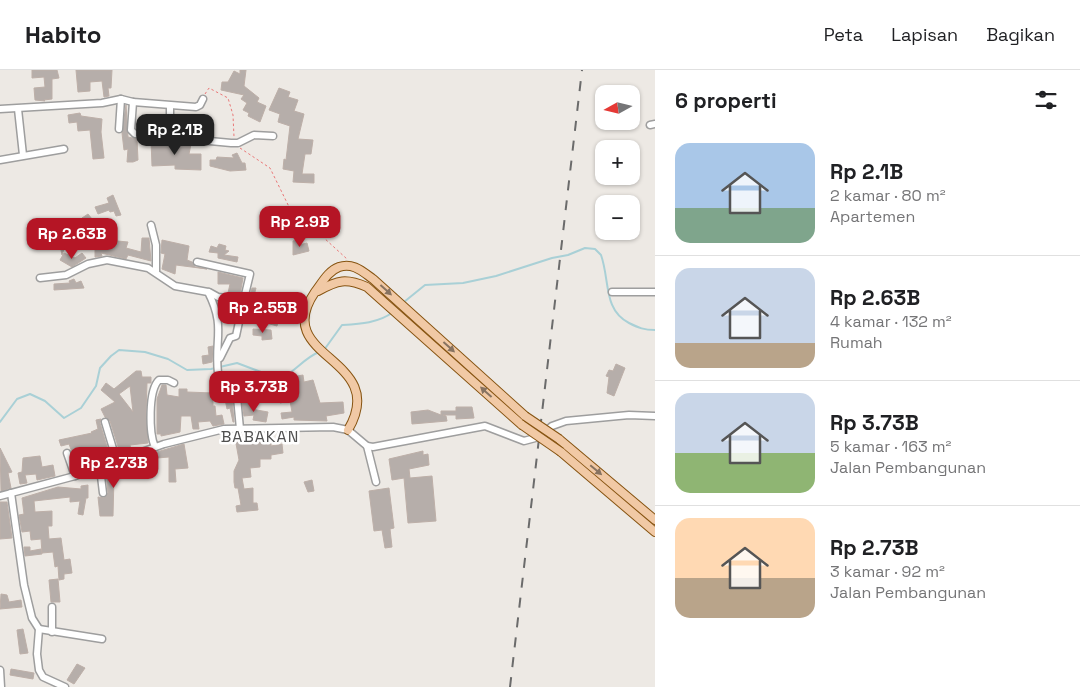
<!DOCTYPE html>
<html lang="id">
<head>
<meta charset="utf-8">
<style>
	:root { --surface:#fff; --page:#f6f6f6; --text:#202124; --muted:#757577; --line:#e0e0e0; --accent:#b51525 }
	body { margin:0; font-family:"Space Grotesk",sans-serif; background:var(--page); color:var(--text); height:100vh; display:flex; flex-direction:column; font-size:19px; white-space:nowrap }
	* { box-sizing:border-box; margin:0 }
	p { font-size:16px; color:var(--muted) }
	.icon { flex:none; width:28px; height:28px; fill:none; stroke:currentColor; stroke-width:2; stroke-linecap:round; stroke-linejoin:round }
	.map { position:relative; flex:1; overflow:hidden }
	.details { display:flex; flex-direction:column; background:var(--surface); width:425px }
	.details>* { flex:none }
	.needle { width:32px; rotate:262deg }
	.controls { position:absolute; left:595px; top:15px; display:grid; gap:10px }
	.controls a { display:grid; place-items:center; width:45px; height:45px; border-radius:10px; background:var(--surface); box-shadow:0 1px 4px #0004; font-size:25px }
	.price { position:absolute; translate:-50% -42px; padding:0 11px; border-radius:10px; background:var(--accent); color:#fff; font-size:16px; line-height:32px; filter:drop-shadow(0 1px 2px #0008) }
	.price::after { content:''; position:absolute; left:50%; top:30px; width:15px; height:11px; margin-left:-8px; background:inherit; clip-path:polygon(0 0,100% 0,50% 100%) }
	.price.current { background:#222; color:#fff }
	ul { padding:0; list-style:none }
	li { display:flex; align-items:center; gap:15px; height:125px; padding:0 20px }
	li+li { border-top:1px solid var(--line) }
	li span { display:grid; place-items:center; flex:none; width:140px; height:100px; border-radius:15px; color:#555 }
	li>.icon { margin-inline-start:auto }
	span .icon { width:60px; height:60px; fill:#fffc; stroke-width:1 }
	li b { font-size:21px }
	h2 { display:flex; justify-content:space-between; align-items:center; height:60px; padding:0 20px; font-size:21px }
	header { display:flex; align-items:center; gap:30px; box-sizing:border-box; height:70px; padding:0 25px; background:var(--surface); border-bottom:1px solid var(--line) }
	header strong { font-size:24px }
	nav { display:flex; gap:28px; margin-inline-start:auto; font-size:18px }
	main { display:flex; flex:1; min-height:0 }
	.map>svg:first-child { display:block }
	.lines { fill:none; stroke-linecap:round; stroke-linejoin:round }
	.stream { stroke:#a9d0d6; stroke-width:2 }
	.building { fill:#b6aeaa; stroke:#bdafa8; fill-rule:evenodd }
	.minor-casing { stroke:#9e9e9e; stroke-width:9 }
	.major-casing { stroke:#865310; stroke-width:10 }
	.path { stroke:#ea7878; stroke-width:1; stroke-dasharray:2.5 2.5; stroke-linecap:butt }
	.minor { stroke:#fff; stroke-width:6 }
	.major { stroke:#f1c9a5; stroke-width:8 }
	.rail { stroke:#6b6b6b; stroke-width:2; stroke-dasharray:10 10; stroke-linecap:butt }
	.major-bridge-casing { stroke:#865310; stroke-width:10; stroke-linecap:butt }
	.major-bridge { stroke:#f1c9a5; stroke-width:8 }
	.oneway { fill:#877361 }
	.labels { text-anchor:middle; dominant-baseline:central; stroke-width:5; stroke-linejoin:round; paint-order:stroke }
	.quarter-label { font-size:16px; letter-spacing:1px; fill:#505050; stroke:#fff }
</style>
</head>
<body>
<header>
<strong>Habito</strong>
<nav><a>Peta</a><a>Lapisan</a><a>Bagikan</a></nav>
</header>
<main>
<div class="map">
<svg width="655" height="617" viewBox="0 0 655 617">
	<rect width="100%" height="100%" fill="#ede9e4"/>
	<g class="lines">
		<g class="stream">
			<path d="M 404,232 L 425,215 L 463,213 L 496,206 L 552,188 L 568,185 L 585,178 L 595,179 L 601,185 C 610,210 603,240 629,253 C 639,258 644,260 655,260"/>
			<path d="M 324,280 L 342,255 C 359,254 379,253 393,242"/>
			<path d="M 0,352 L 17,329 L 30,324 L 45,331 L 64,348 L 81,338 L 96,316 L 100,298 L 111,286 L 119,280 L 145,282 L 168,289 L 187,300 L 211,299 L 237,293 L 280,309 C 295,302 304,288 319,282"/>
		</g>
	</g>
	<g class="building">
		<polygon points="32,0 57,0 59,8 52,9 52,29 44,30 45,31 35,30 34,18 45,17 44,7 32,8"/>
		<polygon points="76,0 112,0 111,18 108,18 109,26 104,27 102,11 90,12 90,21 78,22"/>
		<polygon points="240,0 246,0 244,16 259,28 257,32 266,36 260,52 248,46 249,43 243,40 247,33 241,29 244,25 221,20 222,12 228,12 234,1 240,4"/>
		<polygon points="279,18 290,22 288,27 298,30 294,41 304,44 298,69 313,70 311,84 305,84 302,104 314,104 314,113 293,112 294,101 283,99 284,89 286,90 290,56 278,52 280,44 269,40"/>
		<polygon points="126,35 128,67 137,69 138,90 133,92 127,92 128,79 124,80 122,63"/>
		<polygon points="80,43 81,46 102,49 101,62 104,88 93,89 90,60 78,61 77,52 69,53 68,45"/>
		<polygon points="151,70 191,74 189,84 201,84 201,100 175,99 175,95 152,96"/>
		<polygon points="237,83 242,93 245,93 246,100 230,101 210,96 210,90 216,90 217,87 234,88 232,85"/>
		<polygon points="113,125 121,145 116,146 114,141 110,142 109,140 98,144 95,137 109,133 107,128"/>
		<polygon points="88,144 104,164 102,157 109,158 107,170 128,172 126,178 141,182 142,168 149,168 151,191 128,185 126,189 101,183 102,186 95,187 95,177 91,177 93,162 82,148"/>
		<polygon points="64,165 66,173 62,185 58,166"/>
		<polygon points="162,170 189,176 187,190 192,192 195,197 207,199 176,195 175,204 162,199 165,184 161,183"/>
		<polygon points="298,170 299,175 307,173 309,181 293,185 293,171"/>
		<polygon points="219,174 226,176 225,180 229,181 224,185 238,187 237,192 218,188 218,183 209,182 211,176 217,178"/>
		<polygon points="64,183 75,188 82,183 86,188 72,197 60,190"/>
		<polygon points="218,202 243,208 240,225 228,223 230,214 218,214"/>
		<polygon points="74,209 76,213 81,211 84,218 54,220 54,214 70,213 69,211"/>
		<polygon points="252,218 256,218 253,230 264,228 265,234 255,236 248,233"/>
		<polygon points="283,224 283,227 299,224 300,238 296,239 297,245 279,247 277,256 245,247 246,241 270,244 268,233 278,231 276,225"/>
		<polygon points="253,259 271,260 272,269 262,270 262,266 253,265"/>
		<polygon points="213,276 212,292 203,294 202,286 209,285 208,277"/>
		<polygon points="616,294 625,298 614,326 607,323 609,307 606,306 609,300 613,301"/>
		<path d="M 136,301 L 141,301 L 142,307 L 151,307 L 151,313 L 147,313 L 146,342 L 148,373 L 130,375 L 131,380 L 120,383 L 110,351 L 105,347 L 101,339 L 115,332 L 101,320 L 106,313 L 114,319 ZM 130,316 L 133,342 L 119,324 Z"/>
		<polygon points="303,305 304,312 313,310 320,333 343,332 344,343 326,346 327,351 294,350 294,347 282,349 281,343 292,342 290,331 280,333 278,319 299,318 297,306"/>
		<polygon points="162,315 166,315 167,325 179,327 179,319 187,319 187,322 213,323 213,336 215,336 216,346 222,345 224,354 213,356 210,351 198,352 199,359 193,359 191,346 181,346 180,362 161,366 161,364 157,364 157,329"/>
		<polygon points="228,315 231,315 234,352 233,352 230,338 227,339 225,329 229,329"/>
		<polygon points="250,331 251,339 268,342 266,352 253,350 254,345 244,346 242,332"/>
		<polygon points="456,337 472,337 474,348 456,349 456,345 443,345 446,346 447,351 412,354 411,342 428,340 441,345 441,341 456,341"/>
		<polygon points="101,349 100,353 110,387 78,398 69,374 61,376 59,370 92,363 91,362 98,359 96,350"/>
		<polygon points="256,366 271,369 271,376 282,374 283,383 271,385 271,389 260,389 260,397 250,398 251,407 242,408 244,419 253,418 253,433 257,433 258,440 237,442 236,436 241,435 238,418 235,418 234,412 234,401 239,390 235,368"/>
		<polygon points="184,374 188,398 175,399 176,412 169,412 169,387 157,388 157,391 151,392 150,384"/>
		<polygon points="0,378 12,402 8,403 11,418 1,421"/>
		<polygon points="423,381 423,385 428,384 429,395 409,399 410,408 432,406 436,451 408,453 404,408 392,410 389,389"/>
		<polygon points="40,386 42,397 53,395 55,406 37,410 36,404 25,405 27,413 20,414 18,403 22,402 23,388"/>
		<polygon points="138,391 139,400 129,401 130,406 114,407 113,446 100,446 98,427 104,428 108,423 106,402 123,401 123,396"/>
		<polygon points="312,410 314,421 308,422 304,412"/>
		<polygon points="88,415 88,428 86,428 83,445 78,444 80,431 70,432 70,427 34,431 35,442 52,441 52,456 48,456 49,469 61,468 64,490 70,489 72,503 64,504 64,509 59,510 58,496 55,497 53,482 42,483 41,469 31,470 30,461 22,462 19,445 24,444 22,428 58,417 81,419 81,416"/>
		<polygon points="389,418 394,458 390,459 392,477 385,478 382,460 374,461 369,421"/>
		<polygon points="0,432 7,432 12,468 0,469"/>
		<polygon points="24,477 30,477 30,481 41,479 42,484 25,486"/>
		<polygon points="58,509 60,532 51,532 49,510"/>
		<polygon points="1,524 7,525 9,532 21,530 22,537 0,539"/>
		<polygon points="23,559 28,583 20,584 17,560"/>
		<polygon points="77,594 85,598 74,614 67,610"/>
		<polygon points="11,599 34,603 33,609 10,605"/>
	</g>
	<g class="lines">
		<g class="minor-casing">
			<g id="minor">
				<polyline points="133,32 131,60 135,64 231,73 238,73 254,65 273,66"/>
				<polyline points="170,36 170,67"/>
				<polyline points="0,39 102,33 121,29 133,32 196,37 200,35 203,29"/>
				<polyline points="18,39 23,85"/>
				<polyline points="650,55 655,54"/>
				<polyline points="119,59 121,29"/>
				<polyline points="0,90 64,79"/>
				<polyline points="151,155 156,175 156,201"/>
				<polyline points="197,192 250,204 243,233"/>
				<path d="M 40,208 L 66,205 L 88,194 L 107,190 L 148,198 L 175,216 L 208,222 C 226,257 214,269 218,303 L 221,306 L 235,306 L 240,359"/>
				<polyline points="209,222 218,227 241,230 243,233 236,266 230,268 220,288"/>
				<polyline points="612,222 655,222"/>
				<polyline points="105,352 117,392"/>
				<polyline points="367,376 376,412"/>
				<path d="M 155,377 C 149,364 148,320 159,310 L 168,310 L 174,313"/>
				<polyline points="67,383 75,406"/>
				<polyline points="100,398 103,423"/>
				<polyline points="11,423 24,515 32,548 39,559 37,584 39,600 43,607 65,617"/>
				<polyline points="0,426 75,406 164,374 224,359 333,357 348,360 367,376 373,377 485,356 524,371 539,367 552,356 566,351 629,345 655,346"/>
				<polyline points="39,559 102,569"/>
				<polyline points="52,562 52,537"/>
				<polyline points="0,600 1,617"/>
			</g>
		</g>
		<g class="major-casing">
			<g id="major">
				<path d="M 318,221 C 338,210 346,208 367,217 L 522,355"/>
				<path d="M 348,360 C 391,287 269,289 315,222 C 322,213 328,201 339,197 C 353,192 363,202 373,209 L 525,346"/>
				<polyline points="559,369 655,450"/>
				<polyline points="561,382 655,462"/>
			</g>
		</g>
		<g class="path">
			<polyline points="205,24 209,18 228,28 233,45 234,67"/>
			<polyline points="240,78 270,98 294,147 312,157 347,189"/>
		</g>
		<use href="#minor" class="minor"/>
		<use href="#major" class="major"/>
		<polyline class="rail" points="510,617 582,0"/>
		<g class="major-bridge-casing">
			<g id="major-bridge">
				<polyline points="525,346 559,369"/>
				<polyline points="522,355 561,382"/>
			</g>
		</g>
		<use href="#major-bridge" class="major-bridge"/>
	</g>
	<defs><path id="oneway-solid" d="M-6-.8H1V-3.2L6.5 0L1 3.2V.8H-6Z" transform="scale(1.25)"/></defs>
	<g class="oneway">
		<use href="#oneway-solid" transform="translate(386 220) rotate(42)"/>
		<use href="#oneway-solid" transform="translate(449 277) rotate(42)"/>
		<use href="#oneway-solid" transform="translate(486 322) rotate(-138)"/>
		<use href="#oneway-solid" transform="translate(596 400) rotate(40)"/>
	</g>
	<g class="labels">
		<g class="quarter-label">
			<text x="260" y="366">BABAKAN</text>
		</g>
	</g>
</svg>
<div class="controls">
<a><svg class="needle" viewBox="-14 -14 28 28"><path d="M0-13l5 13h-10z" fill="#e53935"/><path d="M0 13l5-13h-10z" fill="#757577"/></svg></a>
<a>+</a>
<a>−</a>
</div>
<b class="price current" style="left:175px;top:86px">Rp 2.1B</b>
<b class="price" style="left:300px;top:178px">Rp 2.9B</b>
<b class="price" style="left:72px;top:190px">Rp 2.63B</b>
<b class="price" style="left:263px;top:264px">Rp 2.55B</b>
<b class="price" style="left:254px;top:343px">Rp 3.73B</b>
<b class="price" style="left:114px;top:419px">Rp 2.73B</b>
</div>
<section class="details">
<h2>6 properti<svg class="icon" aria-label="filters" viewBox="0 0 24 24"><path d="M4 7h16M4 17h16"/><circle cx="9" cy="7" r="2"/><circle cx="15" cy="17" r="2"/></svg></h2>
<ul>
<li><span style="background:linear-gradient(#a9c7e8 65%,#7fa58c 0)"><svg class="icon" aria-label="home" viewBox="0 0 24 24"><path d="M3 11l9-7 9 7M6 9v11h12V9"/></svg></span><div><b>Rp 2.1B</b><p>2 kamar · 80 m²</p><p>Apartemen</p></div></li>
<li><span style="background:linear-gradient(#c9d6e8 75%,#b9a48a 0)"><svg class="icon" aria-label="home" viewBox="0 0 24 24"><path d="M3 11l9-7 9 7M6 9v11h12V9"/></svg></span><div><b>Rp 2.63B</b><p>4 kamar · 132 m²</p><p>Rumah</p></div></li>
<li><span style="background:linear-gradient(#c9d6e8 60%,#8fb573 0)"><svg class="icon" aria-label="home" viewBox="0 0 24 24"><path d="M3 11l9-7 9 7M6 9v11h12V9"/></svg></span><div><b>Rp 3.73B</b><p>5 kamar · 163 m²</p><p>Jalan Pembangunan</p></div></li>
<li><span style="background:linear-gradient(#ffd9b3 60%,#b9a48a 0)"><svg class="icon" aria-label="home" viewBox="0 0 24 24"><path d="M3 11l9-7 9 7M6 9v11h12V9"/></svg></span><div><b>Rp 2.73B</b><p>3 kamar · 92 m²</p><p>Jalan Pembangunan</p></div></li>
</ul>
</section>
</main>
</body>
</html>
